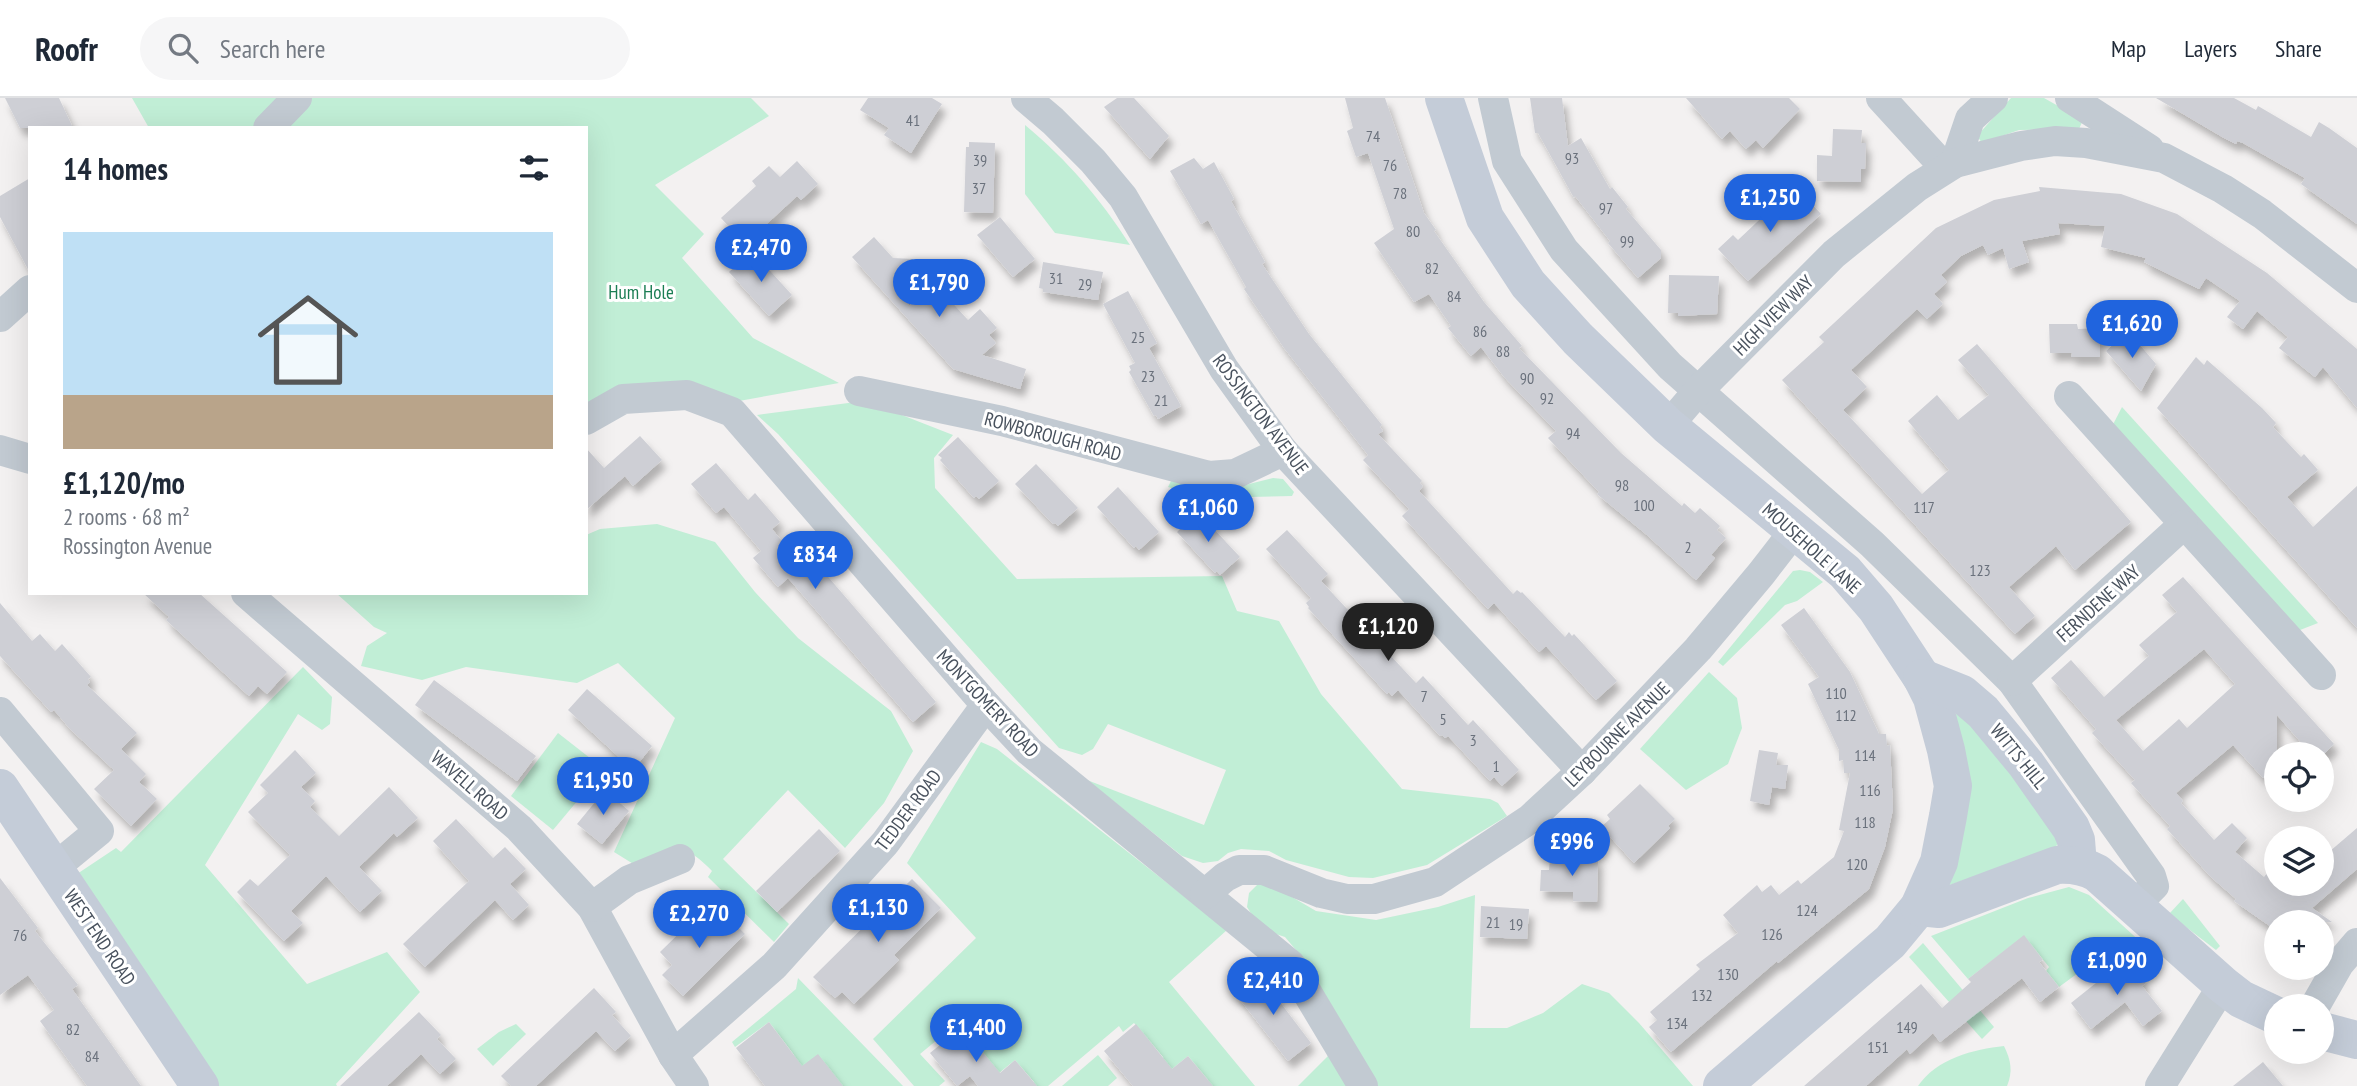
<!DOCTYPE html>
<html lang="en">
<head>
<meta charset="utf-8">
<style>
	:root { --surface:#fff; --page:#f6f6f7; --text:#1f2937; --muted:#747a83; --line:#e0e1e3; --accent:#2064de }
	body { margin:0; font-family:"PT Sans Narrow",sans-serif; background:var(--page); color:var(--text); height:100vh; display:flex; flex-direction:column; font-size:26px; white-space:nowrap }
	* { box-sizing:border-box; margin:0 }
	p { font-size:23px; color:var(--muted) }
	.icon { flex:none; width:38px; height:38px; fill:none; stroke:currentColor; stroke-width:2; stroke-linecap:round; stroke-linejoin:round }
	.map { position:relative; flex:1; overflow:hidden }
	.side { position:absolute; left:28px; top:28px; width:560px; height:469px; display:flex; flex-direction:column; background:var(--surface); border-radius:0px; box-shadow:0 7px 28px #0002 }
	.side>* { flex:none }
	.controls { position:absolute; left:2264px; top:644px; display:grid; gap:14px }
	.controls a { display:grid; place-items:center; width:70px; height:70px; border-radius:50%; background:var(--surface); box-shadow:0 7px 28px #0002; font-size:35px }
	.price { position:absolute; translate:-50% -60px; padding:0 16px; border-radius:24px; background:var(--accent); color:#fff; font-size:23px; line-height:46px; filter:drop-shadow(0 2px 4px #0008) }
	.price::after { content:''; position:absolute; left:50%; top:42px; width:21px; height:16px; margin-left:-10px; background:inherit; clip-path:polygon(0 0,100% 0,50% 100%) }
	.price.selected { background:#222; color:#fff }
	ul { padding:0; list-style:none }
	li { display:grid; align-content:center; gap:14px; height:371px; padding:0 35px }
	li+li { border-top:2px solid var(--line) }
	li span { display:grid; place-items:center; height:217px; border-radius:0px; color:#555 }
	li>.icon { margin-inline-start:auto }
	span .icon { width:126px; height:126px; fill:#fffc; stroke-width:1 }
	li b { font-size:30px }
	h2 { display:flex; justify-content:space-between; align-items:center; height:84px; padding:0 35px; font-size:30px }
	header { display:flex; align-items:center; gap:42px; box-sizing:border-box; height:98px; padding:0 35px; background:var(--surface); border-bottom:2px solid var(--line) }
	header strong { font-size:33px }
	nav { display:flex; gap:38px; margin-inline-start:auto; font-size:24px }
	.search { width:490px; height:63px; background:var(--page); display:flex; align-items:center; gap:18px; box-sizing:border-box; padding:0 24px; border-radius:38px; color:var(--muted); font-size:26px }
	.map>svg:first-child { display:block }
	.green { fill:#c1eed6 }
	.building { fill:#cecfd5; fill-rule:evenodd; filter:url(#shadow) }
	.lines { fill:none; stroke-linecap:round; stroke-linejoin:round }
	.street { stroke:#c2cad2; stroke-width:30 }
	.secondary { stroke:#c4ccd8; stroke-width:38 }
	.labels { text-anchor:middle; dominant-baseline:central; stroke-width:6; stroke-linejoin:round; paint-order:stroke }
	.number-label { font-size:16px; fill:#6a717c }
	.park-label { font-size:19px; fill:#1b7e54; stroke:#fff }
	.street-label { font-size:19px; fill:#49525e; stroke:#fff }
</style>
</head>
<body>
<header>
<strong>Roofr</strong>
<div class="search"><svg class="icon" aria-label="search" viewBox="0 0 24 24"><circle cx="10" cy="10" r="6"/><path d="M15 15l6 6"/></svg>Search here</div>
<nav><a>Map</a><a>Layers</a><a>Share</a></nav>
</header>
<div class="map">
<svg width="2357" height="988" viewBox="0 0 2357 988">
	<defs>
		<filter id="shadow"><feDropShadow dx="4.5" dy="8" stdDeviation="3.5" flood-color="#0004"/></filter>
	</defs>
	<rect width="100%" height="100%" fill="#f3f1f1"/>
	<g class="green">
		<polygon points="132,0 751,0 769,18 655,87 704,136 682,160 753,240 839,285 739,303 586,308 586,30 149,30"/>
		<polygon points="2011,0 2044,0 2083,22 2079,31 2019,32 1982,45 1977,38"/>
		<path d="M 1025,27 C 1068,63 1099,99 1130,147 L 1055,135 L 1025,96 Z"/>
		<polygon points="856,304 884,310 953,337 934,360 935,390 1017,481 1222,478 1237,513 1279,523 1321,596 1402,691 1490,701 1498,705 1507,718 1427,767 1373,780 1349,779 1286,762 1269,753 1241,751 1228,755 1218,763 1203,765 1182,758 1087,682 1204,727 1226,672 1108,626 1093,651 1082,657 1059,650 778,336 757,317"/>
		<polygon points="2122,309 2318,525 2285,538 2106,340"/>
		<polygon points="1273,380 1283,381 1294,394 1292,398 1205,400 1168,389 1171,383 1208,392 1225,392"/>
		<path d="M 657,426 L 715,444 L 755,494 L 798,540 L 891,613 L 913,653 L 884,705 L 845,750 L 788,692 L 723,761 L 789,826 L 774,844 L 708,779 L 712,773 C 680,740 673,751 635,767 L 614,754 L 675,620 L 618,565 L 577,585 L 466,569 L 422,582 L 361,568 L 367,548 L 387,535 L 374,529 L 336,495 L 586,495 L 586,437 L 600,431 Z"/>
		<polygon points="1800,472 1810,474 1823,484 1797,503 1785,507 1723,568 1718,564 1793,473"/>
		<polygon points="303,569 332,599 330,626 322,632 298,616 205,767 307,886 387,854 420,894 336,986 337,988 215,988 77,776 116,750 121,754"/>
		<polygon points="1709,574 1737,600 1742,630 1728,666 1686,692 1640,651"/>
		<polygon points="1968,613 2059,744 2055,750 1947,788 1952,617"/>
		<polygon points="558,635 604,671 553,732 511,698"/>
		<polygon points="981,644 997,651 1227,832 1169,884 1255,988 1201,988 1208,982 1188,958 1161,980 1163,959 1134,925 1123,934 1119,928 1048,988 1030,988 1034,984 1015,962 988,984 988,961 962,929 953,936 949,932 920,956 945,983 939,988 914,988 873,941 976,840 907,765"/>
		<polygon points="1259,785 1275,789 1316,813 1376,822 1438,809 1475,797 1470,930 1507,930 1543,915 1582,886 1609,895 1639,925 1693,988 1378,988 1301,858 1285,839 1273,835 1254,820 1247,809 1249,795"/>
		<polygon points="2069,789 2089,797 2143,846 2126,861 2112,857 2108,853 2059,889 2046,873 2049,869 2024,838 1968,881 1931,838 2028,800"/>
		<polygon points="2183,801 2220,848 2216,852 2169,816"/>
		<polygon points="1923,845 1994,929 1982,941 1909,859"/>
		<polygon points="798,880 903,988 828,988 792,976 794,957 769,924 735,949 732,944 796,891"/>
		<polygon points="516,926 526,936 493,968 477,951 499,934"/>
		<path d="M 2004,948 C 2011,962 2013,974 2007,988 L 1918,988 C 1936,961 1974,951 2004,948 Z"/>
		<polygon points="1330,956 1348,988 1298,988"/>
		<polygon points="1098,957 1117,980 1108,988 1062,988"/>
	</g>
	<g class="building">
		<polygon points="5,0 59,0 73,30 20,30"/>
		<polygon points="868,0 932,0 942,6 911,55 884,37 889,30 860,12"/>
		<polygon points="1117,0 1134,0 1169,38 1150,61 1104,9"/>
		<polygon points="1345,0 1385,0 1424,115 1436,132 1434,133 1484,204 1522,248 1519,250 1621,355 1682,408 1684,405 1695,415 1700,410 1720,428 1717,432 1726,440 1711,457 1715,460 1696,482 1647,437 1597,396 1599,394 1548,340 1556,333 1504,279 1481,249 1471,258 1448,230 1451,228 1429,196 1414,204 1374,145 1394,131 1368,55 1356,59 1347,33 1353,30"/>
		<polygon points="1530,0 1562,0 1568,48 1581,40 1610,91 1612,89 1628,109 1626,111 1661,152 1661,160 1638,180 1608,145 1610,143 1575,98 1574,100 1538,35 1535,35"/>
		<polygon points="1686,0 1789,0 1800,11 1763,50 1756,42 1746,51 1730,33 1722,41"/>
		<polygon points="2156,0 2234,0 2256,12 2258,8 2311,39 2319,24 2329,30 2357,50 2357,126 2301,86 2305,80 2243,45 2237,43 2236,46 2224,40"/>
		<polygon points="1833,31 1862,32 1861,45 1866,45 1865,71 1861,71 1861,84 1817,83 1817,57 1832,58"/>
		<polygon points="969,44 995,45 993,115 964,114 966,49 969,49"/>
		<polygon points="1194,60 1203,71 1214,64 1234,101 1231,103 1265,164 1262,166 1309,236 1382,327 1380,329 1383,333 1378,336 1422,383 1420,385 1423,388 1419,393 1513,496 1517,492 1521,495 1522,494 1565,539 1569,534 1572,538 1574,536 1617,583 1596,602 1546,548 1539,554 1494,505 1488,511 1402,418 1409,411 1363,362 1368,357 1284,250 1244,191 1246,189 1208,122 1201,126 1186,100 1170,73"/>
		<polygon points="797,63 818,86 801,102 797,98 745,146 721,120 756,88 752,83 769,68 780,79"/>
		<polygon points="30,80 30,175 0,119 0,98"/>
		<polygon points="1795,88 1821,116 1748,183 1718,151 1733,137 1738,142"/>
		<polygon points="2039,89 2121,96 2177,116 2267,175 2357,251 2357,310 2323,269 2315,279 2279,250 2288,239 2257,213 2243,231 2227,219 2240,203 2206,180 2199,191 2144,164 2146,160 2101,149 2105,128 2058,125 2060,136 2022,143 2029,164 2009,171 2003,150 1988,157 1983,147 1961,158 1941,177 1947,184 1934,196 1943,206 1927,221 1917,211 1851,272 1867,289 1843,312 1922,396 1949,372 1908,323 1937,297 1958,322 1989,297 1958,262 1977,246 2131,424 2075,472 2056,448 2009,489 2035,518 2015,536 1782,282 1824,244 1819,239 1936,130 1994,102 2040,93"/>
		<polygon points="1000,119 1035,161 1013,179 977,137"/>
		<polygon points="874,139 893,160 913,161 908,209 934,185 968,222 980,211 997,230 989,237 996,245 982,257 1026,271 1020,291 953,271 852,159"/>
		<polygon points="752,153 792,197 769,218 729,174"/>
		<polygon points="1043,164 1103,174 1098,202 1043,194 1043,191 1039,190"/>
		<polygon points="1669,177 1719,178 1717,216 1678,218 1678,215 1668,215"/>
		<polygon points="1128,193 1157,245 1149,250 1181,308 1158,321 1156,317 1154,318 1129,274 1131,272 1129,268 1135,265 1103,206"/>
		<polygon points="2049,226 2077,226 2078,231 2099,230 2100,259 2071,259 2072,255 2050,255"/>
		<polygon points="2128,233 2156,266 2141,293 2106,253"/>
		<polygon points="2196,259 2204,267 2207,262 2262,310 2276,325 2273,329 2301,359 2304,356 2318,372 2287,399 2313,429 2357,388 2357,530 2157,310"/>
		<polygon points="640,338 662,362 633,388 625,378 586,412 586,350 604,370"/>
		<polygon points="958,339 999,383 979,401 976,398 974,400 940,362 942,360 938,357"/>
		<polygon points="716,365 748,402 755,395 780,424 772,431 790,453 808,474 817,466 936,604 913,624 788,480 778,489 753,460 761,453 724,409 716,415 691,386"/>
		<polygon points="1036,366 1078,410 1058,428 1055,425 1053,426 1015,386"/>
		<polygon points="1118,389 1159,434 1139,452 1136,448 1134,450 1097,409"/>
		<polygon points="1198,414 1240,459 1220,477 1217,473 1215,475 1177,434"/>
		<polygon points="1287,432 1328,476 1321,483 1416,585 1423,578 1468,627 1473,622 1519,672 1502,688 1494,679 1490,683 1448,638 1445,640 1442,637 1440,638 1398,592 1392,598 1389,594 1387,596 1308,510 1309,509 1306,505 1311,500 1266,451"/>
		<path d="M 2183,479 L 2334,646 L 2324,656 L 2311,656 L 2277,617 L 2277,667 L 2263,680 L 2233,647 L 2176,695 L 2183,703 L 2181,705 L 2214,742 L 2232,725 L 2247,740 L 2235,754 L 2264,779 L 2277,763 L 2277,786 L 2322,786 L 2322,760 L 2357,730 L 2357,771 L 2312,810 L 2332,824 L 2277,824 L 2277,833 L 2234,803 L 2236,801 L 2211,779 L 2167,731 L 2170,728 L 2131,685 L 2135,682 L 2092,635 L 2096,631 L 2051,580 L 2071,562 L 2104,599 L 2149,558 L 2139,547 L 2177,514 L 2162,497 ZM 2204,551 L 2235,586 L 2187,630 L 2179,621 L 2143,653 L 2116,622 Z"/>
		<polygon points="143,495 199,495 287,574 267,596 258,588 249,598 166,522 169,519"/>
		<polygon points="0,505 32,543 40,536 55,553 62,546 91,579 88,581 90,584 87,587 137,635 121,651 146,676 139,684 157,701 131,728 94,691 114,672 70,631 54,612 51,614 0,558"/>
		<polygon points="1804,510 1850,574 1879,636 1886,636 1887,648 1890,647 1893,711 1885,749 1869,791 1778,865 1777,863 1671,954 1649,929 1657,922 1650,914 1700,871 1696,867 1738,835 1723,817 1757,787 1762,794 1771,787 1779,797 1798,782 1801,786 1834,759 1844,733 1839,732 1850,675 1844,675 1843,662 1839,663 1839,652 1808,586 1819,579 1781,527"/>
		<polygon points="434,582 536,658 517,683 415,607"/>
		<polygon points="587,591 652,648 633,672 568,612"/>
		<polygon points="295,652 316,675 301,689 315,703 310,709 339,738 389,689 418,720 397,739 394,735 359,769 382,793 360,814 326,778 291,813 303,825 284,843 237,794 250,781 258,788 290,757 248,714 268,695 260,687"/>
		<polygon points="1759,652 1778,655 1776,667 1788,667 1785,691 1772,689 1769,707 1750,703"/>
		<polygon points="1640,686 1675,721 1668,728 1670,730 1634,765 1601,729 1610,721 1607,717"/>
		<polygon points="605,692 629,713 602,746 577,726"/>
		<polygon points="456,721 493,760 505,749 526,771 510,786 529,807 513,822 495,802 425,869 403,846 469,783 433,743"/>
		<polygon points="819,731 840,753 777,814 756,793"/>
		<polygon points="1550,760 1598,760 1597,804 1573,803 1573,794 1540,793 1541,772 1549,772"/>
		<polygon points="0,780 38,830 35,833 78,887 72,891 141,988 87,988 40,923 54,912 28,877 0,897"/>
		<polygon points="912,781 941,810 894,857 899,862 854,906 842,894 835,900 813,879"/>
		<polygon points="1481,808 1529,811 1527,841 1480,839"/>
		<polygon points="703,812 715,824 724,815 745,836 683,898 662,877 672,867 660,854"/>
		<polygon points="2024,837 2043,862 2039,864 2059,889 2040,904 2022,880 1940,944 1933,935 1910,956 1907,951 1866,988 1804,988 1921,886 1942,910 1971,884 1968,881"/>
		<polygon points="2126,861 2146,885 2142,888 2162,913 2143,928 2125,904 2091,931 2071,905"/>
		<polygon points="1258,875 1311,945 1288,963 1234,894"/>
		<polygon points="594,890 616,914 612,917 631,938 615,953 596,933 536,988 511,988 501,978"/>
		<polygon points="419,914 441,937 437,941 456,961 440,976 421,956 387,988 340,988"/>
		<polygon points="769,924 802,968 818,956 843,988 765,988 736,950"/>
		<polygon points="1136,926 1172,971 1188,958 1213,988 1133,988 1104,953"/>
		<polygon points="962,929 1000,975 1015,962 1037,988 978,988 970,978 957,988 930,955"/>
		<polygon points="2263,964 2283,988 2233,988"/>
	</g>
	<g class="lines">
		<g class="street">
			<polyline points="1026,0 1053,23 1093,63 1123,99 1224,271 1283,353 1582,673"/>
			<polyline points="1493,0 1507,63 1564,152 1670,268 1872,446 2012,583 2151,778 2154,788 2134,808"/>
			<polyline points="1881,0 1945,70"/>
			<polyline points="2070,0 2149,51"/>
			<polyline points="268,30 297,0"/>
			<polyline points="1955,65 1970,21 1993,0"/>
			<polyline points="0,219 30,192"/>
			<polyline points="859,293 1002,323 1209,378 1235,376 1283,353"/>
			<polyline points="2069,298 2321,577"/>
			<polyline points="586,322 623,301 687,297 732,314 986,607 1029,653 1290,866 1363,988"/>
			<polyline points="1668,328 1698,293 1834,156 1917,89 1955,65 2021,48 2055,43 2086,45 2164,60 2223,91 2262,116 2357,190"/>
			<polyline points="0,352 30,361"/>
			<polyline points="246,495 519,730 592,809 673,957 694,988"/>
			<polyline points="2012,583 2183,427"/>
			<polyline points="0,614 99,733 54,770"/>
			<polyline points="1205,796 1225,779 1239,772 1264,772 1321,795 1347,801 1374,801 1435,784 1530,721 1582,673 1698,551 1761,476 1795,432"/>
			<polyline points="592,809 629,782 680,761"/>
			<polyline points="2315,908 2339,866 2357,845"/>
			<polyline points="673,957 774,868 885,745 986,607"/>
			<polyline points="2160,988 2223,887"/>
		</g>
		<g class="secondary">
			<polyline points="1444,0 1485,120 1528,186 1578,241 1668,328 1845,474 1876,510 1922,580 1932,600 1946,652 1953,688 1948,718 1939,764 1919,809 1890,844 1722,988"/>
			<polyline points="1922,580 1962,596 1983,614 2026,666 2071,730 2076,742 2078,767"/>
			<polyline points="0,690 200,988"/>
			<path d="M 1919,809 L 1939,811 L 2057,767 C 2072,766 2084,768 2097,775 L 2223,887 L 2241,901 L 2277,918"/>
			<polyline points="2322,933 2357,942"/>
		</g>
	</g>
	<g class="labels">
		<g class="number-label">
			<text x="913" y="22">41</text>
			<text x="1373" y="38">74</text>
			<text x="1572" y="60">93</text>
			<text x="980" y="62">39</text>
			<text x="1390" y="67">76</text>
			<text x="979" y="90">37</text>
			<text x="1400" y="95">78</text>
			<text x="1606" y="110">97</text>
			<text x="1413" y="133">80</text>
			<text x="1627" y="143">99</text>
			<text x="1432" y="170">82</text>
			<text x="1056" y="180">31</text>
			<text x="1085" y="186">29</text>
			<text x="1454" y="198">84</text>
			<text x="1480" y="233">86</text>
			<text x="1138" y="239">25</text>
			<text x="1503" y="253">88</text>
			<text x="1148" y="278">23</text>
			<text x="1527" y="280">90</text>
			<text x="1547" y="300">92</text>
			<text x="1161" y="302">21</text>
			<text x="1573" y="335">94</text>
			<text x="1622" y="387">98</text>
			<text x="1644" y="407">100</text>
			<text x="1924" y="409">117</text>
			<text x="1688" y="449">2</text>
			<text x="1980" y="472">123</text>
			<text x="1836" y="595">110</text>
			<text x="1424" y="598">7</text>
			<text x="1846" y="617">112</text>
			<text x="1443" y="621">5</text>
			<text x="1473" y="642">3</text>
			<text x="1865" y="657">114</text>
			<text x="1496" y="668">1</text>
			<text x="1870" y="692">116</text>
			<text x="1865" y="724">118</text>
			<text x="1857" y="766">120</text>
			<text x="1807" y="812">124</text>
			<text x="1493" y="824">21</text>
			<text x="1516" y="826">19</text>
			<text x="1772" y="836">126</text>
			<text x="20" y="837">76</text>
			<text x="1728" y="876">130</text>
			<text x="1702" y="897">132</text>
			<text x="1677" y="925">134</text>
			<text x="1907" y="929">149</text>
			<text x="73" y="931">82</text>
			<text x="1878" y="949">151</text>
			<text x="92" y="958">84</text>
		</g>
		<g class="park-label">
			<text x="641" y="194">Hum Hole</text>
		</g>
		<g class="street-label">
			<text transform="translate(1773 217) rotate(-45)">HIGH VIEW WAY</text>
			<text transform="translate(1261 316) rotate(53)">ROSSINGTON AVENUE</text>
			<text transform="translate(1053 338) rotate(15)">ROWBOROUGH ROAD</text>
			<text transform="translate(1812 450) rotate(42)">MOUSEHOLE LANE</text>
			<text transform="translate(2098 505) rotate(-42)">FERNDENE WAY</text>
			<text transform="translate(988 605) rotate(47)">MONTGOMERY ROAD</text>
			<text transform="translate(1617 636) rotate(-45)">LEYBOURNE AVENUE</text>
			<text transform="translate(2019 658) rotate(51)">WITTS HILL</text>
			<text transform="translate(470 687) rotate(41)">WAVELL ROAD</text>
			<text transform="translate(908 712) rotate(-53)">TEDDER ROAD</text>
			<text transform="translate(100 839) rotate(56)">WEST END ROAD</text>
		</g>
	</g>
</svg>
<div class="controls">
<a><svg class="icon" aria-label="locate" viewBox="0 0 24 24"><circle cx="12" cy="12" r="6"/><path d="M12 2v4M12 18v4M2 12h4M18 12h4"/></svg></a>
<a><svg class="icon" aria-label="layers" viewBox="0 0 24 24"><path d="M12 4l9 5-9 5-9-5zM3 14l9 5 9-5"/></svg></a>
<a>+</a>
<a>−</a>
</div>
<b class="price" style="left:1770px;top:136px">£1,250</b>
<b class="price" style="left:761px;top:186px">£2,470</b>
<b class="price" style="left:939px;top:221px">£1,790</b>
<b class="price" style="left:2132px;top:262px">£1,620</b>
<b class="price" style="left:1208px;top:446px">£1,060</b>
<b class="price" style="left:815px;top:493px">£834</b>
<b class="price selected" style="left:1388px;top:565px">£1,120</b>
<b class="price" style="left:603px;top:719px">£1,950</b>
<b class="price" style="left:1572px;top:780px">£996</b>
<b class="price" style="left:878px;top:846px">£1,130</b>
<b class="price" style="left:699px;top:852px">£2,270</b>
<b class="price" style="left:2117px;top:899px">£1,090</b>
<b class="price" style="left:1273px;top:919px">£2,410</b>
<b class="price" style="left:976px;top:966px">£1,400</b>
<section class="side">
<h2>14 homes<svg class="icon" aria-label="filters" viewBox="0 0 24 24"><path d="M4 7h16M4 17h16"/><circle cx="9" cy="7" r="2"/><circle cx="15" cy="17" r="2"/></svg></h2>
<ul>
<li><span style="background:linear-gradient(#bfe0f5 75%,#b9a48a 0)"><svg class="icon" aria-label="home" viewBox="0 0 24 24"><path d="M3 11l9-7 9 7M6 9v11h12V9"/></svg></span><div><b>£1,120/mo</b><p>2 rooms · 68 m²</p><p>Rossington Avenue</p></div></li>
</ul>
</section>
</div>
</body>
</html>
